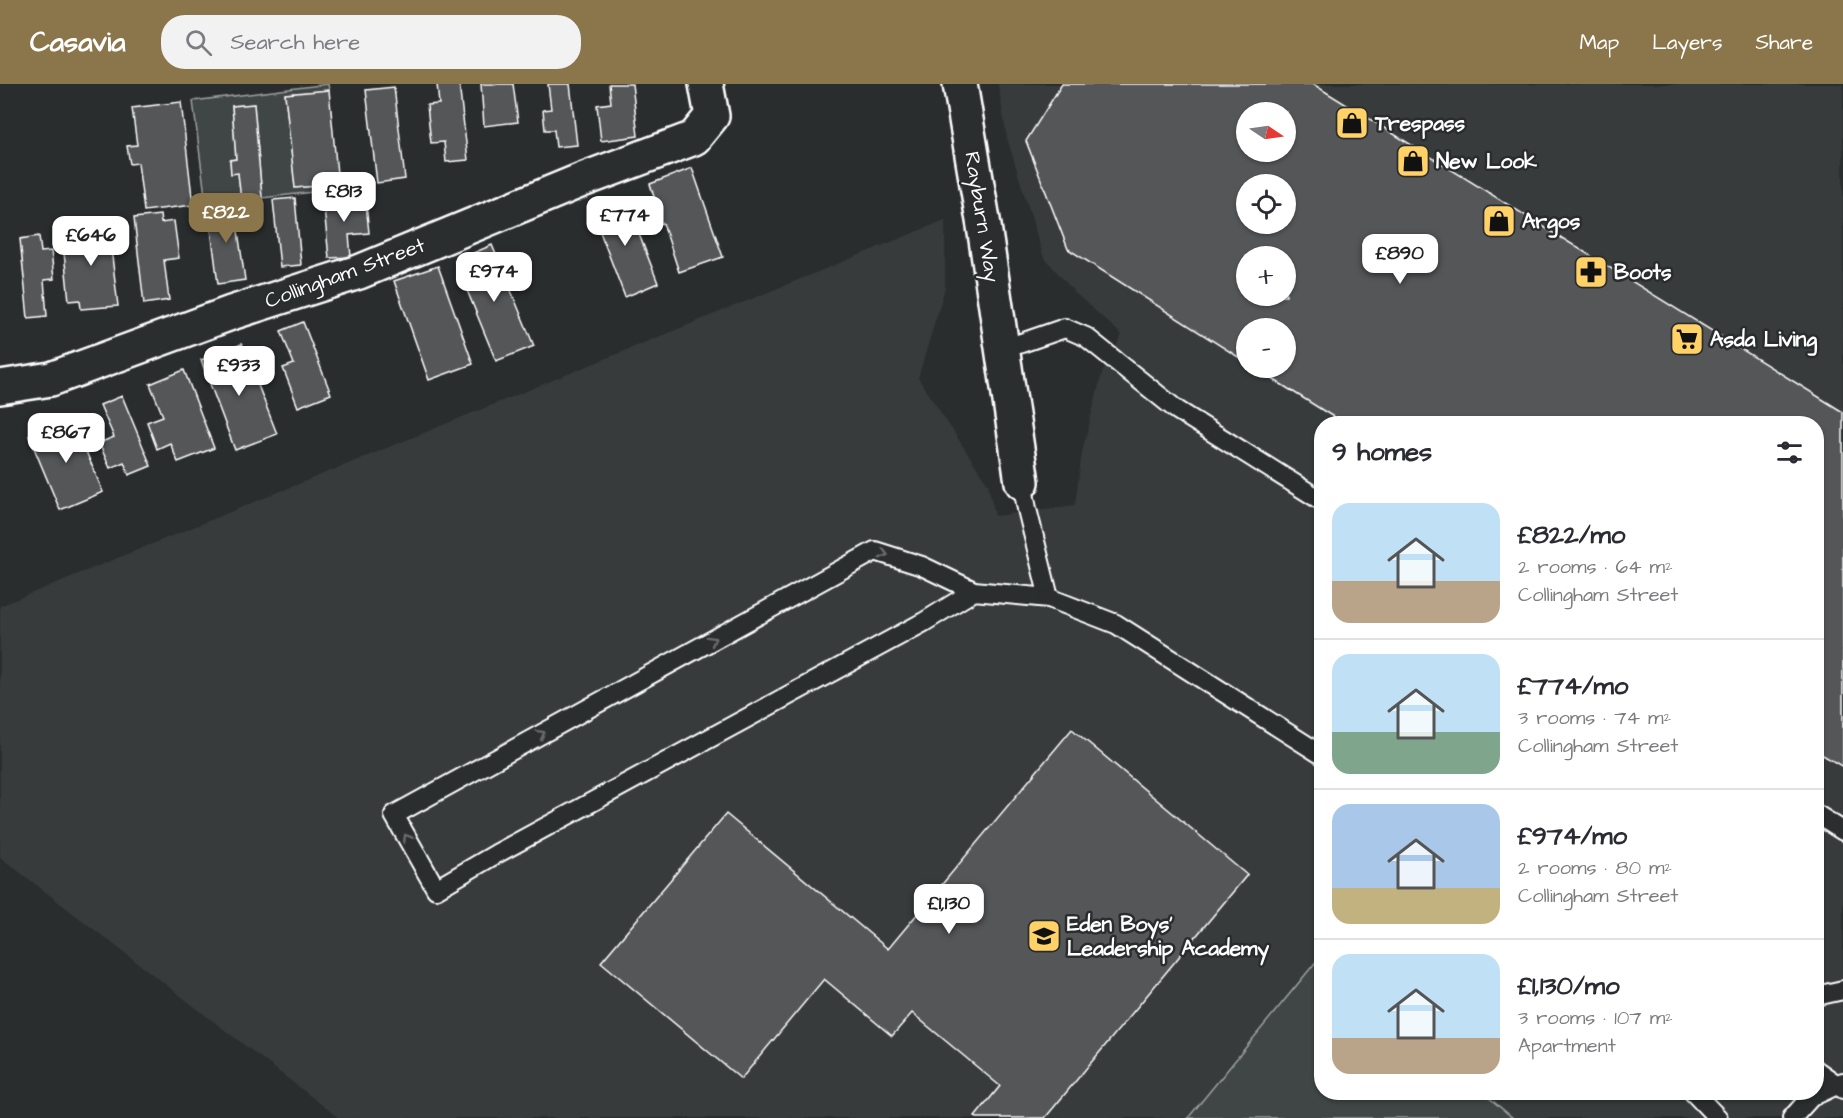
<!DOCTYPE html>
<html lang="en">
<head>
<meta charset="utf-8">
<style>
	:root { --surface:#fff; --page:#f2f2f3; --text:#2b2b33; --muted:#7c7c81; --line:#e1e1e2; --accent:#8a764a }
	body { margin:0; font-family:"Architects Daughter",sans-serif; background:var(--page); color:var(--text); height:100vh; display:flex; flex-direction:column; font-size:22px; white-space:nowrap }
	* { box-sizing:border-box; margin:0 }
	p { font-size:20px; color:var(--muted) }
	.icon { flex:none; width:33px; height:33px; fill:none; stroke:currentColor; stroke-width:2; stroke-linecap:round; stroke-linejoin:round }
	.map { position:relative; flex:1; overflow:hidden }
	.side { position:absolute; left:1314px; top:332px; width:510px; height:684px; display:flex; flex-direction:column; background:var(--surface); border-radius:24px; box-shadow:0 2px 4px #0004 }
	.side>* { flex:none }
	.needle { width:39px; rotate:103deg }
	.buttons { position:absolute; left:1236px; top:18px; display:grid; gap:12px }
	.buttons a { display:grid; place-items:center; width:60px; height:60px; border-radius:50%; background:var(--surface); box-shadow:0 2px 4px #0004; font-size:30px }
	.price { position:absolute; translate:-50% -51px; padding:0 14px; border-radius:12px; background:#fff; color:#222; font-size:20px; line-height:39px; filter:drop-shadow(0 2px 3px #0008) }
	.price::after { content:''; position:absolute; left:50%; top:36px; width:18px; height:14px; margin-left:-9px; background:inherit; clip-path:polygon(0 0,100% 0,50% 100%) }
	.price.active { background:var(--accent); color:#fff }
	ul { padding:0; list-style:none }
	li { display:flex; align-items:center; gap:18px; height:150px; padding:0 18px }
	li+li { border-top:2px solid var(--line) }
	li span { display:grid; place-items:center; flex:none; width:168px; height:120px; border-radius:18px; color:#555 }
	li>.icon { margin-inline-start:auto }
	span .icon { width:72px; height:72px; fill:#fffc; stroke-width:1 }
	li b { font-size:26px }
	h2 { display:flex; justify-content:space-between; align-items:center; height:72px; padding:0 18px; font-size:26px }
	header { display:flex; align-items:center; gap:36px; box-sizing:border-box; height:84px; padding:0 30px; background:var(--accent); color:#fff }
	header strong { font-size:28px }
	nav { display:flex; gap:33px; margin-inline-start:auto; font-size:21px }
	.search { width:420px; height:54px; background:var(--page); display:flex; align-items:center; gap:15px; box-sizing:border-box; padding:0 21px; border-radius:24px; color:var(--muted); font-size:22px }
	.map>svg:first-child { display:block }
	.built { fill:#373a3b; fill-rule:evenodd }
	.green { fill:#414445; stroke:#a0a2a2; stroke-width:1.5 }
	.building { fill:#555758; stroke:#fff; stroke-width:1.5; fill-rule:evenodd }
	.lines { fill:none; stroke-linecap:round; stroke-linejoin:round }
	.service-casing { stroke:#fff; stroke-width:22 }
	.minor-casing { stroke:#fff; stroke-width:38 }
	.service { stroke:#2a2d2e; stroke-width:18 }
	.minor { stroke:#2a2d2e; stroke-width:33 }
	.oneway { stroke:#6a6c6d }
	.labels { text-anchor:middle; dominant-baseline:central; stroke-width:5; stroke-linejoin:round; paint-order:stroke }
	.poi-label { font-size:21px; font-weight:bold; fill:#fff; stroke:#2a2d2e; text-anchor:start }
	.street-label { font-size:21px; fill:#fff; stroke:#2a2d2e }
</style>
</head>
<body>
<header>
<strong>Casavia</strong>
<div class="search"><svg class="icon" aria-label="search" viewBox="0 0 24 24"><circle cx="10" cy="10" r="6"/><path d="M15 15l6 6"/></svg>Search here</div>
<nav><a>Map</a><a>Layers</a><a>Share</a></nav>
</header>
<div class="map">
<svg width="1843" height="1034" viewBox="0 0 1843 1034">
	<rect width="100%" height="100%" fill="#2a2d2e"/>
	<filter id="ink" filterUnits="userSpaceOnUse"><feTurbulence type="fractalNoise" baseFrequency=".0167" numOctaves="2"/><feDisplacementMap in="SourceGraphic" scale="12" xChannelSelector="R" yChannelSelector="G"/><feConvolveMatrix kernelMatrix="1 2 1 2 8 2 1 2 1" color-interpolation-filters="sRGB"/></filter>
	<g filter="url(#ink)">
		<path class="built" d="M 998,0 L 1843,0 L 1843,1034 L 339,1034 L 0,773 L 0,522 L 945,136 L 945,204 L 918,294 L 988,400 L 995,432 L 1075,421 L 1082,368 L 1102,289 L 1122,251 L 1074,208 L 1043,172 L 1007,54 ZM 1246,28 L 1286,28 L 1286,68 L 1246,68 ZM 1246,100 L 1286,100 L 1286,140 L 1246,140 ZM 1246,172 L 1286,172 L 1286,212 L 1246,212 ZM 1246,244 L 1286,244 L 1286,284 L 1246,284 ZM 1322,339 L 1816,339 L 1816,1008 L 1322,1008 Z"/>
		<g class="green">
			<polygon points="328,0 329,6 285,10 295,104 338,100 339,105 262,114 254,20 232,22 236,75 230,76 231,89 238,89 241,116 206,119 193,17"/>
			<polygon points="1319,874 1322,876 1322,1008 1482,1008 1513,1034 1188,1034"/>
		</g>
		<g class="building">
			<polygon points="437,0 459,0 468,76 446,78 444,58 431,59 427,21 439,20"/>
			<polygon points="481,0 513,0 518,38 484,42"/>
			<polygon points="548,0 570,0 577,61 556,63 554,46 545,46 543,26 551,25"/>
			<polygon points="609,0 632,0 638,52 601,57 597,21 611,19"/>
			<path d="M 1062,0 L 1313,0 L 1843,328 L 1843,683 L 1816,667 L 1816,339 L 1343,339 L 1255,284 L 1286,284 L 1286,244 L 1246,244 L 1246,278 L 1068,165 L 1026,57 ZM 1246,28 L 1286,28 L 1286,68 L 1246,68 ZM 1246,100 L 1286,100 L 1286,140 L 1246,140 ZM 1246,172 L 1286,172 L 1286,212 L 1246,212 Z"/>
			<polygon points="394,3 405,95 377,99 366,6"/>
			<polygon points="329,6 338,100 295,104 285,10"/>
			<polygon points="181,18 193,121 144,127 138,79 130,80 127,62 137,61 132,24"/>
			<polygon points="254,20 262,114 241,116 238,89 231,90 230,76 236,75 232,22"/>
			<polygon points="692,84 723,173 679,188 663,139 658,140 650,117 655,116 650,100"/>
			<polygon points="365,110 369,149 349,151 351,173 329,174 323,114"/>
			<polygon points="295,114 301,181 280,183 273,116"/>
			<polygon points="625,114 658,199 625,213 592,127"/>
			<polygon points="234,119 245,196 218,200 208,122"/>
			<polygon points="160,131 161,139 174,137 179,174 164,176 169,216 144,220 134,134"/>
			<polygon points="108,139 118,222 81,225 80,216 69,217 63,159 74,158 72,143"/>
			<polygon points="39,152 41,168 51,167 54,195 44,196 47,232 28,234 20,155"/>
			<polygon points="492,161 534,262 496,277 455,177"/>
			<polygon points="438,182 473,280 429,296 394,197"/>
			<polygon points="303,238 331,310 298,323 283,284 294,280 281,247"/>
			<polygon points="242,260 277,350 235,366 201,276"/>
			<polygon points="184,286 214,364 178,378 170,359 157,365 147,338 163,332 150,300"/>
			<polygon points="122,312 151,382 129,391 124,378 110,384 99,359 114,353 100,321"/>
			<polygon points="72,334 103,408 60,426 29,352"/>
			<polygon points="1072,645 1247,791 1045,1034 977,1034 975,1033 1000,1002 912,929 892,952 824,895 741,995 601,878 726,730 888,865"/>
		</g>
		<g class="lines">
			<g class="service-casing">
				<g id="service">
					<polyline points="1001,266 1065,244 1086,253 1177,326 1322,417"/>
					<polyline points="974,507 922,482 875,467 394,731 436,805 496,770 924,538 974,507 1049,514 1027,425 1022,398"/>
					<polyline points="1049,514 1116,540 1322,671"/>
					<polyline points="1816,730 1843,747"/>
					<polyline points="1816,912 1843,906"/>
					<polyline points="1816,986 1843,1005"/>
					<polyline points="1693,1008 1718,1034"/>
					<polyline points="1792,1034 1811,1013 1843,998"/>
				</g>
			</g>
			<g class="minor-casing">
				<g id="minor">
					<polyline points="960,0 984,142 1022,398"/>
					<polyline points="0,303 51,295 231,229 359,188 582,96 694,54 712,32 706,0"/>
				</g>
			</g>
			<use href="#service" class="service"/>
			<use href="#minor" class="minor"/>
		</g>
		<defs><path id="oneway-chevron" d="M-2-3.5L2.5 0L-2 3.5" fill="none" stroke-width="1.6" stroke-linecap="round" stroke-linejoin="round" transform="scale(1.5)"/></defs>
		<g class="oneway">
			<use href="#oneway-chevron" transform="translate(884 470) rotate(15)"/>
			<use href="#oneway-chevron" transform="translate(712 556) rotate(-29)"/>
			<use href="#oneway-chevron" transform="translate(541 650) rotate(-29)"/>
			<use href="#oneway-chevron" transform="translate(407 754) rotate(-120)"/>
		</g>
	</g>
	<defs>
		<g id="shop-square" transform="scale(1.725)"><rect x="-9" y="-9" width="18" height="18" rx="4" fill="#ffd166" stroke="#2a2d2e"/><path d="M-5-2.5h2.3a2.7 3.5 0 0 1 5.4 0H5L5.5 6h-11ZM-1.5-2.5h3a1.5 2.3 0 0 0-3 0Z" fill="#111"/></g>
		<g id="pharmacy-square" transform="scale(1.725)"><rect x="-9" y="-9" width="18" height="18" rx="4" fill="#ffd166" stroke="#2a2d2e"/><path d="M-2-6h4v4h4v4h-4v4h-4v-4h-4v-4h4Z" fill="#111"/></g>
		<g id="supermarket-square" transform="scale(1.725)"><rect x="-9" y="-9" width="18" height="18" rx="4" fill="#ffd166" stroke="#2a2d2e"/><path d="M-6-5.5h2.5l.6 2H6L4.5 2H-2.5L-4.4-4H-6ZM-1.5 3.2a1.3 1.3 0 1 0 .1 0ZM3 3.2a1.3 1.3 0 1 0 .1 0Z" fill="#111"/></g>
		<g id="school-square" transform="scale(1.725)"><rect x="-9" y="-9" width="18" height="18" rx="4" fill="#ffd166" stroke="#2a2d2e"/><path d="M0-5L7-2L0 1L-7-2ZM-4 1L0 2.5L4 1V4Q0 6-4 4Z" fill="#111"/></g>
	</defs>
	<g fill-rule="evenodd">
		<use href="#shop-square" x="1352" y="39"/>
		<use href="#shop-square" x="1413" y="77"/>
		<use href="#shop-square" x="1499" y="137"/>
		<use href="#pharmacy-square" x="1591" y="188"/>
		<use href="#supermarket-square" x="1687" y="255"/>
		<use href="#school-square" x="1044" y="852"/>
	</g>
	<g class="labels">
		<g class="poi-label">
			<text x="1375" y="39">Trespass</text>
			<text x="1436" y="77">New Look</text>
			<text x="1522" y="137">Argos</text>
			<text x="1614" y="188">Boots</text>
			<text x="1710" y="255">Asda Living</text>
			<text x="1067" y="840">Eden Boys’<tspan x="1067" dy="24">Leadership Academy</tspan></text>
		</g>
		<g class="street-label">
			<text transform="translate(982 133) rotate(81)">Rayburn Way</text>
			<text transform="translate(345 189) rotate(-20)">Collingham Street</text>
		</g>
	</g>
</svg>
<div class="buttons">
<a><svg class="needle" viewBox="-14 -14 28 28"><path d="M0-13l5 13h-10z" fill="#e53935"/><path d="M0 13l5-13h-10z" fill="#7c7c81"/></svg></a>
<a><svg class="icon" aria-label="locate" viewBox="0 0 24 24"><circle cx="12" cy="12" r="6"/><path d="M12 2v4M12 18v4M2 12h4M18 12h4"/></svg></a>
<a>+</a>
<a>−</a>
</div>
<b class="price" style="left:344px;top:139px">£813</b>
<b class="price active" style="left:226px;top:160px">£822</b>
<b class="price" style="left:625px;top:163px">£774</b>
<b class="price" style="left:91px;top:183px">£646</b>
<b class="price" style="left:1400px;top:201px">£890</b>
<b class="price" style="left:494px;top:219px">£974</b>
<b class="price" style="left:239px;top:313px">£933</b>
<b class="price" style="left:66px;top:380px">£867</b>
<b class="price" style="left:949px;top:851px">£1,130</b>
<section class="side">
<h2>9 homes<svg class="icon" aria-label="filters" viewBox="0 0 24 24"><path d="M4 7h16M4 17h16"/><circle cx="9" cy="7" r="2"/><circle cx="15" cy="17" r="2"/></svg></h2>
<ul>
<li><span style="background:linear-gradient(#bfe0f5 65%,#b9a48a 0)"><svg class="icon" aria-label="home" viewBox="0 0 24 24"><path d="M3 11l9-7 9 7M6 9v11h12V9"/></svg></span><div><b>£822/mo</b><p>2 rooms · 64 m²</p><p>Collingham Street</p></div></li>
<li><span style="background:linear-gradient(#bfe0f5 65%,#7fa58c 0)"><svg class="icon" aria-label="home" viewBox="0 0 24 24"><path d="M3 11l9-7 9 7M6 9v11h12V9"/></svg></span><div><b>£774/mo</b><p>3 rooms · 74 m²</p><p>Collingham Street</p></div></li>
<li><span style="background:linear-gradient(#a9c7e8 70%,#c2b280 0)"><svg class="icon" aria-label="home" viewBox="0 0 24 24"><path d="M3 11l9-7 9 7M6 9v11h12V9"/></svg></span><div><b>£974/mo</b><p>2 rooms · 80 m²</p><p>Collingham Street</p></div></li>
<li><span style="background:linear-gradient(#bfe0f5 70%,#b9a48a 0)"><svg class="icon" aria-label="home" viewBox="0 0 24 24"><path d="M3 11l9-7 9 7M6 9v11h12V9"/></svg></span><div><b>£1,130/mo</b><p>3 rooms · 107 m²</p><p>Apartment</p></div></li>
</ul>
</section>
</div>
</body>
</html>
